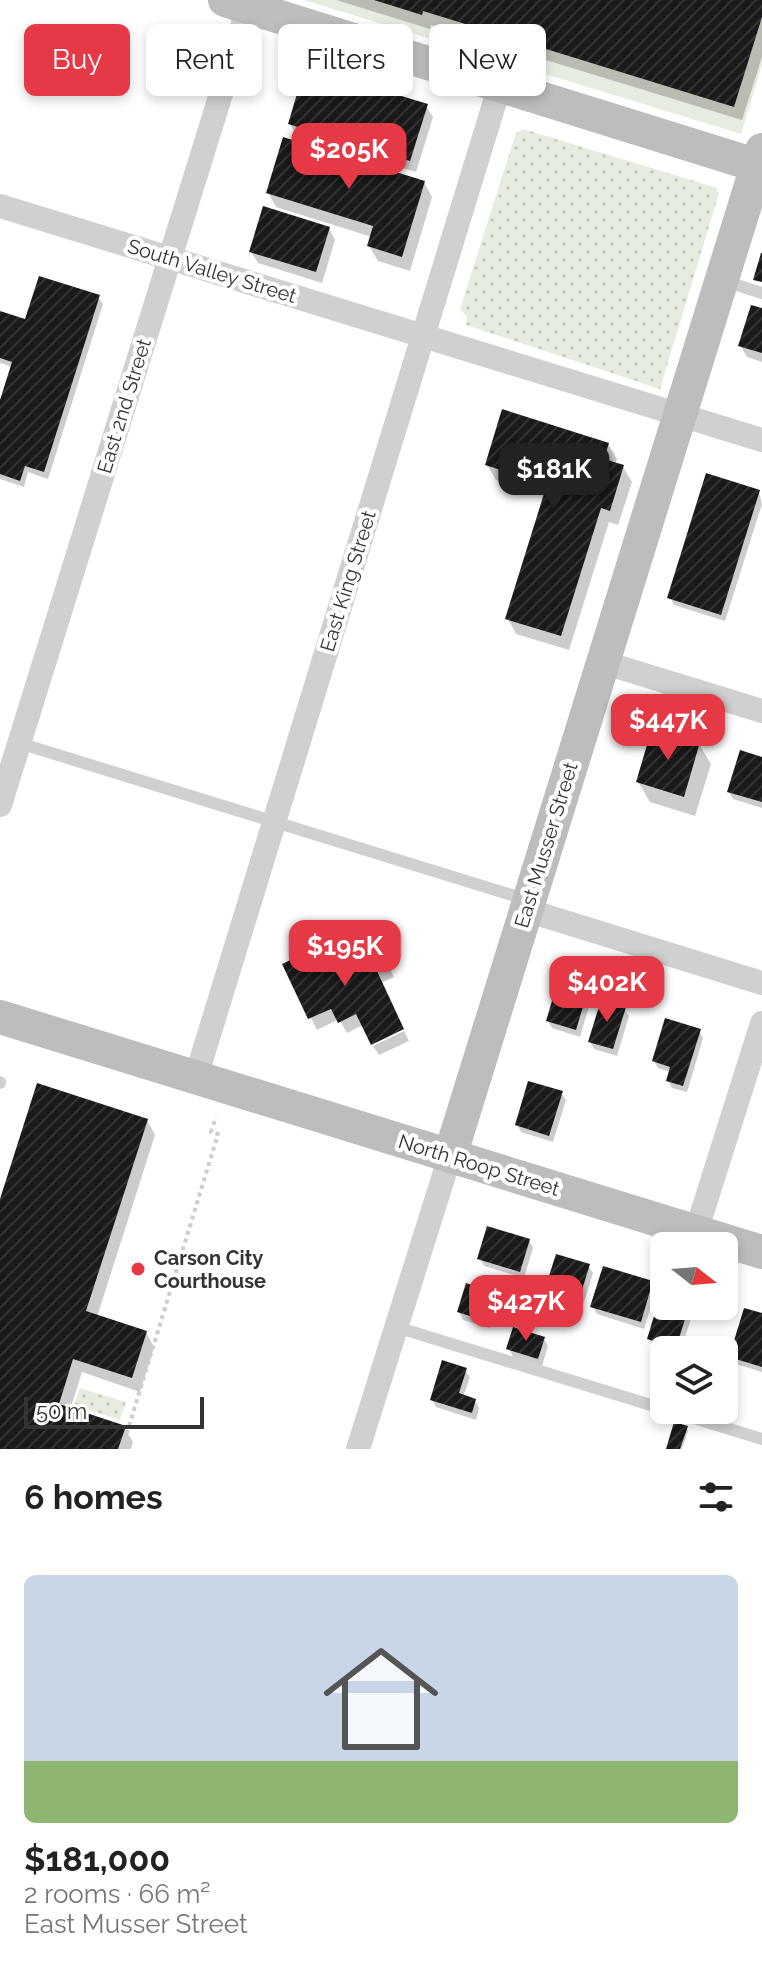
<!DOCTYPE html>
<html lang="en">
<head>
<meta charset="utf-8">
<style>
	:root { --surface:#fff; --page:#f2f2f2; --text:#222; --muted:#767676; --accent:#e63946 }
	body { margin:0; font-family:Raleway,sans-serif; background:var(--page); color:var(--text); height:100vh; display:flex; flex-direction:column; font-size:30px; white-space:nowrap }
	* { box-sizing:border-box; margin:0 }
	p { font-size:26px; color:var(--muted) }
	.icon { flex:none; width:44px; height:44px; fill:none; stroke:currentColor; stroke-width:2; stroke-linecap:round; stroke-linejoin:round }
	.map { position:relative; height:1449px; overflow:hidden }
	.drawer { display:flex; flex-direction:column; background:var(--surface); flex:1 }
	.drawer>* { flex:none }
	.banner { position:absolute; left:24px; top:24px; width:714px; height:72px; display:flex; gap:16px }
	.needle { width:52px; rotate:107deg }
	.fabs { position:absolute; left:650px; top:1232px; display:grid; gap:16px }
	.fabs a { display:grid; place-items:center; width:88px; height:88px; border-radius:12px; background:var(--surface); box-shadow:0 4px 12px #0003; font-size:40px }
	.scale { position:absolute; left:24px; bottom:20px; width:180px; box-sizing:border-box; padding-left:8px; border:4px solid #333; border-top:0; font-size:22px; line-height:28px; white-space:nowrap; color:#333; -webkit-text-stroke:6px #fff; paint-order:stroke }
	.price { position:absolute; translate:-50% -68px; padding:0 18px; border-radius:16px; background:var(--accent); color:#fff; font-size:26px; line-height:52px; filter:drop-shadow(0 2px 4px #0008) }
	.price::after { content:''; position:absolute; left:50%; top:48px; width:24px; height:18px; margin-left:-12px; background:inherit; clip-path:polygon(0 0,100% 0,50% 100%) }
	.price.active { background:#222; color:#fff }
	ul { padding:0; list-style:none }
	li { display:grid; align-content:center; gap:16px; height:424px; padding:0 24px }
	li span { display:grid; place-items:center; height:248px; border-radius:12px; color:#555 }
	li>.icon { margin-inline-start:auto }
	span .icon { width:144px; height:144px; fill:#fffc; stroke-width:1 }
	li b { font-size:34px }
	h2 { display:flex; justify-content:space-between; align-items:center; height:96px; padding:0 24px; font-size:34px }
	.tag { padding:0 28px; border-radius:12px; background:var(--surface); box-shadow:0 4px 12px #0003; font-size:28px; line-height:72px }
	.tag.active { background:var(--accent); color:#fff }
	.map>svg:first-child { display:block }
	.grass { fill:url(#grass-dots) }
	.park { fill:#e6ecdf }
	.shadow { fill:#0003 }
	.building { fill:url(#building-hatch) }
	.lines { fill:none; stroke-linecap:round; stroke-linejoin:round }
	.path { stroke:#cdcdcd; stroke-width:4; stroke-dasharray:4 4; stroke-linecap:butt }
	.lane { stroke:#d0d0d0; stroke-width:12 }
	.street { stroke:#d0d0d0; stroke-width:24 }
	.secondary { stroke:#bdbdbd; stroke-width:34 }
	.poi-dot { fill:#e63946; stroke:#fff; stroke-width:3 }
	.labels { text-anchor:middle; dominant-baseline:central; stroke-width:8; stroke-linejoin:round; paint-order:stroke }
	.street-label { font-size:20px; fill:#333; stroke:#fff }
	.poi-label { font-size:20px; font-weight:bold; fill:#333; stroke:#fff; text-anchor:start }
</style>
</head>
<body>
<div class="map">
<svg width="762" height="1449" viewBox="0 0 762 1449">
	<defs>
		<pattern id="grass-dots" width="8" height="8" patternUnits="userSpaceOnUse" patternTransform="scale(2)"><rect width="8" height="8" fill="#e6ecdf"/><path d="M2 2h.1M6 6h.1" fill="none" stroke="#c6cbc0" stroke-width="1.8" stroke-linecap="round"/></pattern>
		<pattern id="building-hatch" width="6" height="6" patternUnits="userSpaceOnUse" patternTransform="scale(2)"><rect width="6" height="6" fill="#1a1a1a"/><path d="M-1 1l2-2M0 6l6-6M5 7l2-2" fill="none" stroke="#333"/></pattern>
	</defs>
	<rect width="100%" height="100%" fill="#fff"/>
	<g class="grass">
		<polygon points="523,129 714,187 719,193 660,389 466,325 467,317 460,309 516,133"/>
		<polygon points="80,1388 126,1402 120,1420 74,1405"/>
	</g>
	<polygon class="park" points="304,0 762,0 762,65 741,134"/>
	<g class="shadow">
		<polygon points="762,0 762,57 742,120 431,25 430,29 336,0"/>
		<polygon points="426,106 433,117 416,172 297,136 290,124"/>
		<polygon points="424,182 432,197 410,271 378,261 369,246 372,237 276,207 268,192"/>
		<polygon points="329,228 335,240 322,283 258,263 251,252"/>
		<polygon points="98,297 103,304 48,479 28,472 24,487 0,479 0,407 13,367 0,363 0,314 26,322"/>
		<polygon points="762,310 762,362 747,357 740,345"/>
		<polygon points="608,444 617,459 615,464 623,467 632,482 618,525 609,522 569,650 516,634 508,619 546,495 496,480 487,465"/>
		<polygon points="759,492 762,504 725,621 674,605 670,597"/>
		<polygon points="699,744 711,764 695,816 650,802 638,782"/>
		<polygon points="762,759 762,808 733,799 729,792"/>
		<polygon points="386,961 394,977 381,983 363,1025 347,1033 339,1019 317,1030 285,965"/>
		<polygon points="590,982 594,989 580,1037 552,1028 548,1021"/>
		<polygon points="624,1009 629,1016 617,1056 594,1049 590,1042"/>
		<polygon points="404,1031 409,1041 379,1055 373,1046"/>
		<polygon points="699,1031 703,1038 687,1092 672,1088 668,1080 671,1072 658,1068 654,1061"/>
		<polygon points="561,1093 566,1100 553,1142 521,1132 517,1125"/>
		<polygon points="147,1120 155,1135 97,1317 146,1332 154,1347 140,1392 82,1372 70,1410 124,1427 133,1442 131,1449 0,1449 0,1205"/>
		<polygon points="529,1240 533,1248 524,1278 484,1266 480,1258"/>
		<polygon points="588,1266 593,1273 581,1312 550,1303 546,1295"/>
		<polygon points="652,1283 656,1290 644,1329 597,1314 593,1307"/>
		<polygon points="664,1293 664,1306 693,1306 694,1309 681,1350 665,1350 653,1346 649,1339"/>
		<polygon points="494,1294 498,1301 490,1328 463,1320 459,1312"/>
		<polygon points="762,1315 762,1372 736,1364 731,1356"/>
		<polygon points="544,1339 548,1346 542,1366 513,1357 509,1349"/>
		<polygon points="465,1370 470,1377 463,1397 475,1400 479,1408 476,1420 436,1407 432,1400"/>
		<polygon points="686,1428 688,1431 682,1449 668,1449"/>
	</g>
	<g class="building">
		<polygon points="374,0 762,0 762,17 734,107 423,11 422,15"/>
		<polygon points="305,67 428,104 410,161 288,124"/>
		<polygon points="283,137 425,181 402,257 367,246 373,226 266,193"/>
		<polygon points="263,206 330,227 316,272 249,252"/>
		<polygon points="761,253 762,253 762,282 753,280"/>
		<polygon points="39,276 100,295 44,472 25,466 20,481 0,474 0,400 12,362 0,358 0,311 25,319"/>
		<polygon points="751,305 762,308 762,353 738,346"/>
		<polygon points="502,409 609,443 604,459 624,465 610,511 601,508 561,636 505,619 547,484 485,465"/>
		<polygon points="706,473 760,490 721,615 667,598"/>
		<polygon points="652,728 700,742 684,797 636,782"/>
		<polygon points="740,750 762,757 762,802 727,792"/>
		<polygon points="339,936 351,961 381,947 389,965 377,971 404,1029 371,1045 356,1014 338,1023 331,1009 308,1019 282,964"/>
		<polygon points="561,971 591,980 576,1030 546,1021"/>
		<polygon points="601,1000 626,1007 613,1049 588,1042"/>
		<polygon points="665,1018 701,1029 683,1086 666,1081 670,1067 652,1061"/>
		<polygon points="528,1081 563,1091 549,1136 515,1125"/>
		<polygon points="37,1083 148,1119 86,1311 147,1331 132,1378 73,1359 59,1404 126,1426 118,1449 0,1449 0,1199"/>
		<polygon points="487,1226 530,1239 520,1272 477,1259"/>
		<polygon points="556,1254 590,1264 577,1306 543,1295"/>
		<polygon points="603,1266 653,1281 641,1322 590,1307"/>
		<polygon points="466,1283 495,1292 486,1321 457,1312"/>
		<polygon points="662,1290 664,1291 664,1306 689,1306 676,1348 647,1339"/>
		<polygon points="744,1308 762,1313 762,1367 729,1357"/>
		<polygon points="513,1327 545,1337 538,1359 506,1349"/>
		<polygon points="442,1360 467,1368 459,1393 476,1399 472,1413 430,1400"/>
		<polygon points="674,1422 688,1426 680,1449 666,1449"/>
	</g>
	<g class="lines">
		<polyline class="path" points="122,1449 218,1134 211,1132 216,1117"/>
		<g class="lane">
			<polyline points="724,281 762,293"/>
			<polyline points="19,743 528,900"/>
			<polyline points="0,1083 0,1082"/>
			<polyline points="396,1327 664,1409"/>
			<polyline points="668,1410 762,1439"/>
		</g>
		<g class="street">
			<polyline points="0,206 762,440"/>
			<polyline points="602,662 762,711"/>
			<polyline points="0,805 248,7"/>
			<polyline points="526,910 762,983"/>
			<polyline points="196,1077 500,85"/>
			<polyline points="696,1232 762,1023"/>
			<polyline points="358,1449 450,1156"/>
		</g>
		<g class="secondary">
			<polyline points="225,0 762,167"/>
			<polyline points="0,1017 762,1252"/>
			<polyline points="450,1156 762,150"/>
		</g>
	</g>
	<circle class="poi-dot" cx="138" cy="1269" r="8"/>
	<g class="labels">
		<g class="street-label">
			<text transform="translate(212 271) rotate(17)">South Valley Street</text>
			<text transform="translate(124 406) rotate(-73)">East 2nd Street</text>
			<text transform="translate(348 581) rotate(-73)">East King Street</text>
			<text transform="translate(546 845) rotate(-73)">East Musser Street</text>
			<text transform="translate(479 1165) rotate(17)">North Roop Street</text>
		</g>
		<g class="poi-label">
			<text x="154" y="1258">Carson City<tspan x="154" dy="23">Courthouse</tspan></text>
		</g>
	</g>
</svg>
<div class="fabs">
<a><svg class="needle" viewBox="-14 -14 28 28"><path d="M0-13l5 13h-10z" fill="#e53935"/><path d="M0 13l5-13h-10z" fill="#767676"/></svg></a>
<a><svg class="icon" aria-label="layers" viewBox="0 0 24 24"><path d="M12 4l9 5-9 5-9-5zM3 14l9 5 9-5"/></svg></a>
</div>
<div class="scale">50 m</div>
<b class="price" style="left:349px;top:191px">$205K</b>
<b class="price active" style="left:554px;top:511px">$181K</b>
<b class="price" style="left:668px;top:762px">$447K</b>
<b class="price" style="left:345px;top:988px">$195K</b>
<b class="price" style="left:607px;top:1024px">$402K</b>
<b class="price" style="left:526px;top:1343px">$427K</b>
<div class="banner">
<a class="tag active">Buy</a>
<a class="tag">Rent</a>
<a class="tag">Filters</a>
<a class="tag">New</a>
</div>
</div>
<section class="drawer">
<h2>6 homes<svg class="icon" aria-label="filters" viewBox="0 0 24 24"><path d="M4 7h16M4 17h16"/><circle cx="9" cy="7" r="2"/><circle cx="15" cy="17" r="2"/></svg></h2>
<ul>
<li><span style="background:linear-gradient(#c9d6e8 75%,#8fb573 0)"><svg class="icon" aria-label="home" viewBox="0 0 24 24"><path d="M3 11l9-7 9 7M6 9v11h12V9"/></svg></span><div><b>$181,000</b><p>2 rooms · 66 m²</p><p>East Musser Street</p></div></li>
</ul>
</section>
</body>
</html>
